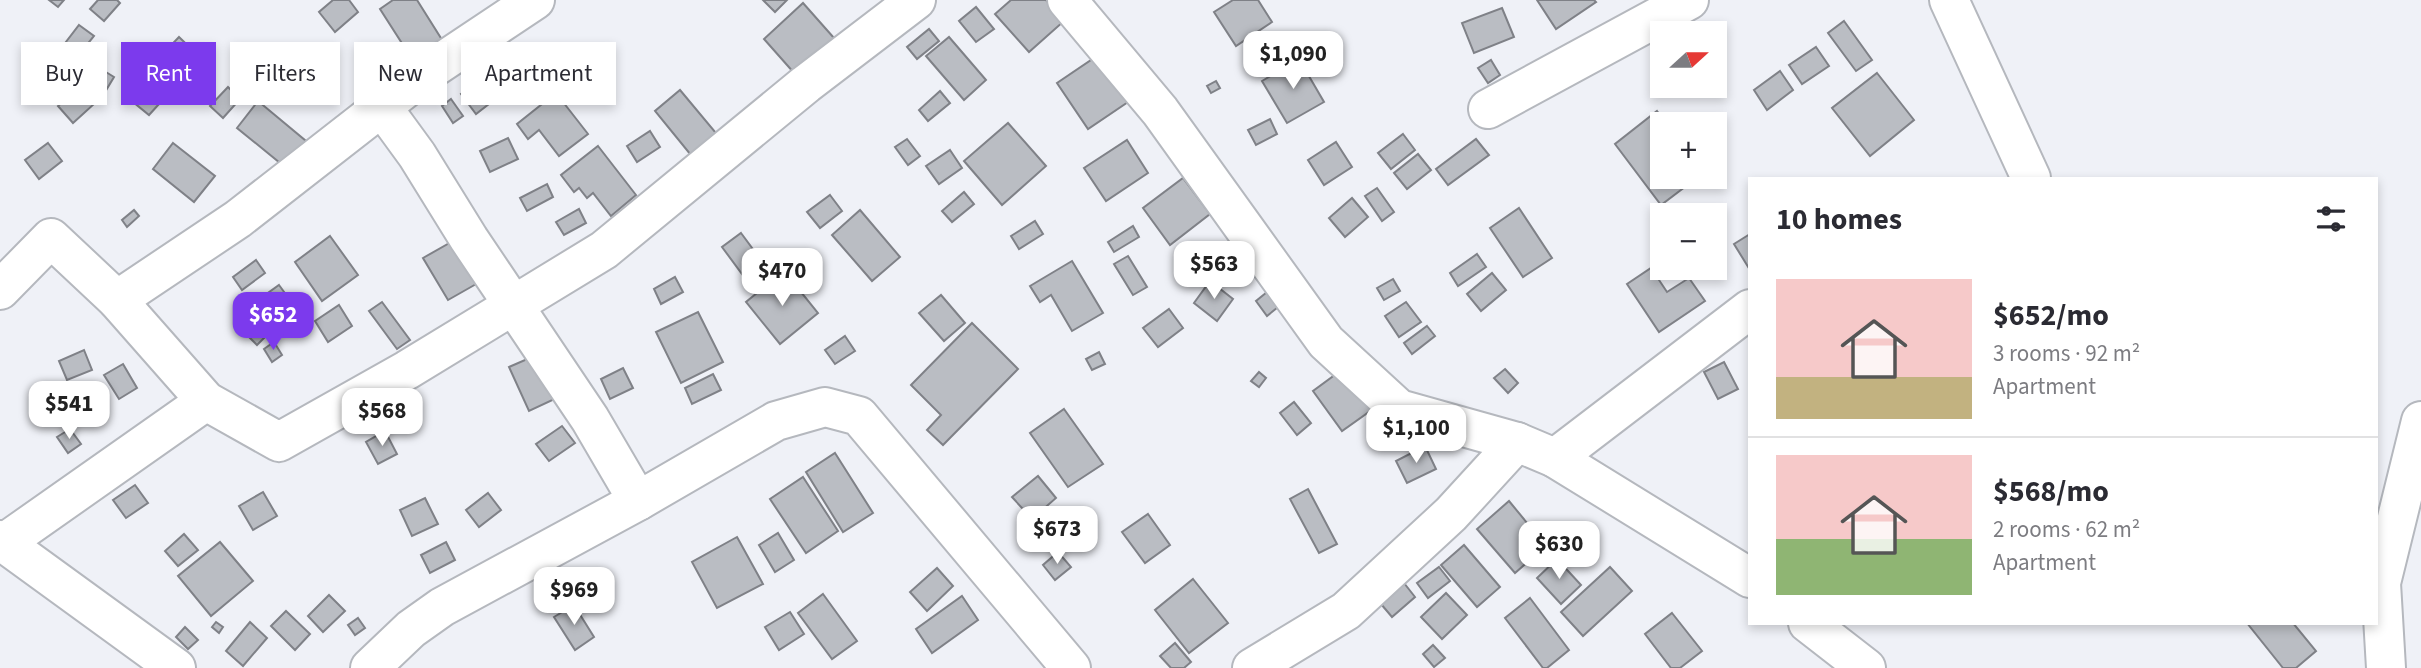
<!DOCTYPE html>
<html lang="en">
<head>
<meta charset="utf-8">
<style>
	:root { --surface:#fff; --page:#f7f7f7; --text:#2b2b33; --muted:#7c7c81; --line:#e1e1e2; --accent:#7c3aed }
	body { margin:0; font-family:"Source Sans 3",sans-serif; background:var(--page); color:var(--text); height:100vh; display:flex; flex-direction:column; font-size:26px; white-space:nowrap }
	* { box-sizing:border-box; margin:0 }
	p { font-size:23px; color:var(--muted) }
	.icon { flex:none; width:38px; height:38px; fill:none; stroke:currentColor; stroke-width:2; stroke-linecap:round; stroke-linejoin:round }
	.map { position:relative; flex:1; overflow:hidden }
	.details { position:absolute; left:1748px; top:177px; width:630px; height:448px; display:flex; flex-direction:column; background:var(--surface); border-radius:0px; box-shadow:0 4px 10px #0003 }
	.details>* { flex:none }
	.banner { position:absolute; left:21px; top:42px; width:665px; height:63px; display:flex; gap:14px }
	.needle { width:46px; rotate:69deg }
	.fabs { position:absolute; left:1650px; top:21px; display:grid; gap:14px }
	.fabs a { display:grid; place-items:center; width:77px; height:77px; border-radius:0px; background:var(--surface); box-shadow:0 4px 10px #0003; font-size:35px }
	.price { position:absolute; translate:-50% -60px; padding:0 16px; border-radius:14px; background:#fff; color:#222; font-size:23px; line-height:46px; filter:drop-shadow(0 2px 4px #0008) }
	.price::after { content:''; position:absolute; left:50%; top:42px; width:21px; height:16px; margin-left:-10px; background:inherit; clip-path:polygon(0 0,100% 0,50% 100%) }
	.price.active { background:var(--accent); color:#fff }
	ul { padding:0; list-style:none }
	li { display:flex; align-items:center; gap:21px; height:175px; padding:0 28px }
	li+li { border-top:2px solid var(--line) }
	li span { display:grid; place-items:center; flex:none; width:196px; height:140px; border-radius:0px; color:#555 }
	li>.icon { margin-inline-start:auto }
	span .icon { width:84px; height:84px; fill:#fffc; stroke-width:1 }
	li b { font-size:30px }
	h2 { display:flex; justify-content:space-between; align-items:center; height:84px; padding:0 28px; font-size:30px }
	.pill { padding:0 24px; border-radius:0px; background:var(--surface); box-shadow:0 4px 10px #0003; font-size:24px; line-height:63px }
	.pill.active { background:var(--accent); color:#fff }
	.map>svg:first-child { display:block }
	.building { fill:#babdc3; stroke:#7f8187; stroke-width:2 }
	.lines { fill:none; stroke-linecap:round; stroke-linejoin:round }
	.minor-casing { stroke:#b5b8be; stroke-width:42 }
	.minor { stroke:#fff; stroke-width:38 }
</style>
</head>
<body>
<div class="map">
<svg width="2421" height="668" viewBox="0 0 2421 668">
	<rect width="100%" height="100%" fill="#eff1f7"/>
	<g class="building">
		<polygon points="49,0 64,0 58,7"/>
		<polygon points="98,0 117,0 120,3 104,21 90,9"/>
		<polygon points="333,0 349,0 358,12 335,32 319,12"/>
		<polygon points="393,0 417,0 444,43 414,62 380,9"/>
		<polygon points="763,0 787,0 775,12"/>
		<polygon points="1011,0 1046,0 1064,21 1029,52 995,14"/>
		<polygon points="1233,0 1258,0 1272,22 1236,46 1214,12"/>
		<polygon points="1537,0 1594,0 1596,2 1556,29"/>
		<polygon points="803,3 834,38 795,74 764,39"/>
		<polygon points="976,7 994,29 976,42 959,21"/>
		<polygon points="1502,8 1514,37 1474,53 1462,23"/>
		<polygon points="1844,21 1872,60 1856,71 1828,33"/>
		<polygon points="79,25 94,36 73,62 59,51"/>
		<polygon points="929,29 939,41 917,59 907,47"/>
		<polygon points="179,37 206,63 169,103 141,77"/>
		<polygon points="949,37 986,80 964,100 926,56"/>
		<polygon points="1816,47 1829,66 1802,84 1789,65"/>
		<polygon points="1100,54 1131,100 1088,129 1057,83"/>
		<polygon points="1299,59 1324,102 1287,123 1262,81"/>
		<polygon points="1491,60 1500,75 1488,83 1478,68"/>
		<polygon points="101,69 114,77 105,92 92,83"/>
		<polygon points="1780,71 1793,90 1767,110 1754,90"/>
		<polygon points="1877,73 1914,120 1870,156 1832,108"/>
		<polygon points="479,80 494,100 476,114 461,94"/>
		<polygon points="1216,81 1220,88 1211,93 1207,86"/>
		<polygon points="137,85 159,104 149,115 127,97"/>
		<polygon points="80,87 94,104 73,123 58,106"/>
		<polygon points="228,87 240,99 223,118 210,106"/>
		<polygon points="680,90 721,139 695,160 655,111"/>
		<polygon points="940,91 950,103 928,121 919,110"/>
		<polygon points="556,93 588,134 559,156 539,130 528,139 517,124"/>
		<polygon points="451,99 463,116 453,123 442,106"/>
		<polygon points="258,101 306,141 285,167 237,128"/>
		<polygon points="1657,111 1667,124 1662,124 1662,177 1698,177 1661,205 1615,144"/>
		<polygon points="1270,119 1277,134 1256,145 1248,130"/>
		<polygon points="1008,123 1046,166 1002,205 964,161"/>
		<polygon points="650,131 660,147 637,162 627,146"/>
		<polygon points="1403,134 1415,150 1391,169 1378,153"/>
		<polygon points="508,138 518,159 490,172 480,151"/>
		<polygon points="907,139 920,156 908,165 895,147"/>
		<polygon points="1476,139 1489,155 1448,185 1436,169"/>
		<polygon points="1127,140 1148,173 1106,201 1084,168"/>
		<polygon points="1336,142 1352,167 1324,185 1308,160"/>
		<polygon points="48,143 62,161 39,179 25,160"/>
		<polygon points="173,143 215,176 194,202 153,169"/>
		<polygon points="598,146 636,195 611,216 593,193 587,198 579,188 574,192 561,175"/>
		<polygon points="950,150 962,168 939,184 926,166"/>
		<polygon points="1418,154 1431,170 1407,189 1394,173"/>
		<polygon points="1183,178 1210,214 1170,245 1143,208"/>
		<polygon points="547,184 553,197 527,211 520,198"/>
		<polygon points="1377,188 1394,212 1382,221 1365,196"/>
		<polygon points="964,192 974,204 952,222 942,211"/>
		<polygon points="830,195 842,211 820,228 807,212"/>
		<polygon points="1352,198 1368,217 1345,237 1329,218"/>
		<polygon points="1519,208 1552,258 1523,277 1490,228"/>
		<polygon points="579,209 586,223 564,235 556,222"/>
		<polygon points="134,210 139,216 127,227 122,220"/>
		<polygon points="860,210 900,257 872,281 832,235"/>
		<polygon points="1035,221 1043,234 1019,249 1011,236"/>
		<polygon points="1133,226 1139,237 1114,252 1108,242"/>
		<polygon points="741,233 761,260 742,274 722,247"/>
		<polygon points="1750,234 1750,270 1734,244"/>
		<polygon points="330,236 358,275 322,301 295,262"/>
		<polygon points="460,237 485,279 448,300 423,258"/>
		<polygon points="1235,246 1246,261 1224,277 1213,263"/>
		<polygon points="1477,254 1486,267 1458,286 1450,273"/>
		<polygon points="1128,256 1147,287 1133,295 1114,264"/>
		<polygon points="256,260 265,273 242,290 233,277"/>
		<polygon points="1072,261 1103,313 1072,331 1051,295 1040,302 1030,286"/>
		<polygon points="1651,268 1667,292 1689,278 1705,301 1659,332 1627,284"/>
		<polygon points="784,271 818,313 780,344 746,302"/>
		<polygon points="1492,273 1506,290 1481,311 1467,294"/>
		<polygon points="675,277 683,292 661,304 654,289"/>
		<polygon points="1393,279 1400,291 1384,300 1377,288"/>
		<polygon points="1210,281 1233,299 1217,321 1194,303"/>
		<polygon points="1277,284 1288,299 1267,316 1256,301"/>
		<polygon points="279,285 295,307 269,325 254,303"/>
		<polygon points="941,295 965,323 944,341 919,313"/>
		<polygon points="382,302 410,340 397,349 369,311"/>
		<polygon points="1406,302 1421,322 1399,337 1385,316"/>
		<polygon points="339,305 352,326 328,342 315,321"/>
		<polygon points="1169,309 1183,328 1158,347 1143,328"/>
		<polygon points="698,312 723,362 681,383 656,332"/>
		<polygon points="972,323 1018,369 943,445 927,430 941,415 911,385"/>
		<polygon points="256,325 266,336 257,345 246,334"/>
		<polygon points="1427,326 1435,336 1412,354 1404,343"/>
		<polygon points="845,336 855,351 835,364 825,350"/>
		<polygon points="274,342 282,355 272,362 264,349"/>
		<polygon points="84,350 92,370 67,380 59,361"/>
		<polygon points="1099,352 1105,364 1092,370 1086,359"/>
		<polygon points="541,353 561,396 529,411 509,367"/>
		<polygon points="1724,362 1738,389 1718,399 1704,372"/>
		<polygon points="123,364 137,388 119,399 104,375"/>
		<polygon points="623,368 633,388 610,399 601,379"/>
		<polygon points="1343,369 1373,409 1342,431 1313,391"/>
		<polygon points="1505,369 1518,383 1508,393 1494,378"/>
		<polygon points="1259,372 1266,378 1259,387 1251,381"/>
		<polygon points="713,374 721,390 692,404 685,388"/>
		<polygon points="88,386 100,406 71,425 58,404"/>
		<polygon points="1294,402 1311,423 1297,435 1280,413"/>
		<polygon points="379,407 389,421 372,432 363,418"/>
		<polygon points="1064,409 1103,464 1068,487 1030,433"/>
		<polygon points="562,426 575,443 549,461 536,444"/>
		<polygon points="70,429 81,444 68,453 57,437"/>
		<polygon points="385,431 397,454 378,464 366,442"/>
		<polygon points="1425,446 1436,469 1407,483 1396,461"/>
		<polygon points="835,453 873,513 843,532 806,472"/>
		<polygon points="1038,476 1056,498 1032,519 1012,497"/>
		<polygon points="803,477 838,531 806,553 770,499"/>
		<polygon points="135,485 148,503 126,518 113,500"/>
		<polygon points="1308,489 1337,544 1319,553 1290,499"/>
		<polygon points="263,492 277,516 253,530 239,506"/>
		<polygon points="488,493 501,510 479,527 466,510"/>
		<polygon points="425,498 438,524 412,536 400,510"/>
		<polygon points="1509,501 1546,546 1515,573 1477,529"/>
		<polygon points="1148,514 1170,545 1145,563 1122,532"/>
		<polygon points="778,533 794,560 775,572 759,545"/>
		<polygon points="184,534 198,550 178,566 165,551"/>
		<polygon points="737,537 763,584 717,608 692,562"/>
		<polygon points="220,542 253,581 211,616 178,576"/>
		<polygon points="446,542 455,560 430,573 421,555"/>
		<polygon points="1464,545 1500,587 1477,607 1441,565"/>
		<polygon points="1058,552 1071,567 1055,580 1043,565"/>
		<polygon points="1557,559 1581,585 1561,604 1537,578"/>
		<polygon points="1439,567 1450,581 1428,598 1417,583"/>
		<polygon points="1610,567 1632,591 1583,636 1561,612"/>
		<polygon points="937,568 953,586 927,611 910,592"/>
		<polygon points="1193,579 1228,623 1189,653 1155,610"/>
		<polygon points="1404,583 1415,597 1392,617 1381,604"/>
		<polygon points="1446,593 1467,615 1442,639 1421,617"/>
		<polygon points="823,594 857,641 832,659 798,613"/>
		<polygon points="329,595 345,611 323,632 308,616"/>
		<polygon points="962,596 978,620 932,653 916,629"/>
		<polygon points="1530,598 1569,650 1547,668 1543,668 1505,618"/>
		<polygon points="574,605 594,637 575,650 554,617"/>
		<polygon points="286,611 310,634 295,650 271,626"/>
		<polygon points="790,612 804,634 779,650 765,627"/>
		<polygon points="1672,613 1702,651 1680,668 1671,668 1645,634"/>
		<polygon points="358,618 365,628 355,635 348,625"/>
		<polygon points="216,622 223,627 219,633 212,627"/>
		<polygon points="250,622 267,638 243,666 226,651"/>
		<polygon points="2247,623 2293,623 2316,651 2296,668 2283,668"/>
		<polygon points="185,627 198,640 188,649 176,637"/>
		<polygon points="1175,643 1191,662 1184,668 1171,668 1160,656"/>
		<polygon points="1433,645 1445,658 1434,667 1423,654"/>
	</g>
	<g class="lines">
		<g class="minor-casing">
			<g id="minor">
				<polyline points="1067,0 1160,111 1326,342 1399,409 1517,442 1555,458 1750,578"/>
				<polyline points="1949,0 2031,178"/>
				<polyline points="382,107 417,155 469,239 590,419 638,501"/>
				<polyline points="1488,109 1689,0"/>
				<polyline points="0,290 51,238 117,300 206,401 279,442 407,370 604,250 806,84 916,0"/>
				<polyline points="117,300 238,219 424,74 535,0"/>
				<polyline points="1555,458 1750,309"/>
				<polyline points="0,540 176,668"/>
				<polyline points="4,543 206,401"/>
				<polyline points="1808,623 1866,668"/>
				<polyline points="370,668 411,629 442,607 638,501 776,421 825,407 859,416 1071,668"/>
				<polyline points="1252,668 1346,611 1451,514 1517,442"/>
				<polyline points="2386,668 2381,583 2421,421"/>
			</g>
		</g>
		<use href="#minor" class="minor"/>
	</g>
</svg>
<div class="fabs">
<a><svg class="needle" viewBox="-14 -14 28 28"><path d="M0-13l5 13h-10z" fill="#e53935"/><path d="M0 13l5-13h-10z" fill="#7c7c81"/></svg></a>
<a>+</a>
<a>−</a>
</div>
<b class="price" style="left:1293px;top:91px">$1,090</b>
<b class="price" style="left:1214px;top:301px">$563</b>
<b class="price" style="left:782px;top:308px">$470</b>
<b class="price active" style="left:273px;top:352px">$652</b>
<b class="price" style="left:69px;top:441px">$541</b>
<b class="price" style="left:382px;top:448px">$568</b>
<b class="price" style="left:1416px;top:465px">$1,100</b>
<b class="price" style="left:1057px;top:566px">$673</b>
<b class="price" style="left:1559px;top:581px">$630</b>
<b class="price" style="left:574px;top:627px">$969</b>
<div class="banner">
<a class="pill">Buy</a>
<a class="pill active">Rent</a>
<a class="pill">Filters</a>
<a class="pill">New</a>
<a class="pill">Apartment</a>
</div>
<section class="details">
<h2>10 homes<svg class="icon" aria-label="filters" viewBox="0 0 24 24"><path d="M4 7h16M4 17h16"/><circle cx="9" cy="7" r="2"/><circle cx="15" cy="17" r="2"/></svg></h2>
<ul>
<li><span style="background:linear-gradient(#f6c9c9 70%,#c2b280 0)"><svg class="icon" aria-label="home" viewBox="0 0 24 24"><path d="M3 11l9-7 9 7M6 9v11h12V9"/></svg></span><div><b>$652/mo</b><p>3 rooms · 92 m²</p><p>Apartment</p></div></li>
<li><span style="background:linear-gradient(#f6c9c9 60%,#8fb573 0)"><svg class="icon" aria-label="home" viewBox="0 0 24 24"><path d="M3 11l9-7 9 7M6 9v11h12V9"/></svg></span><div><b>$568/mo</b><p>2 rooms · 62 m²</p><p>Apartment</p></div></li>
</ul>
</section>
</div>
</body>
</html>
